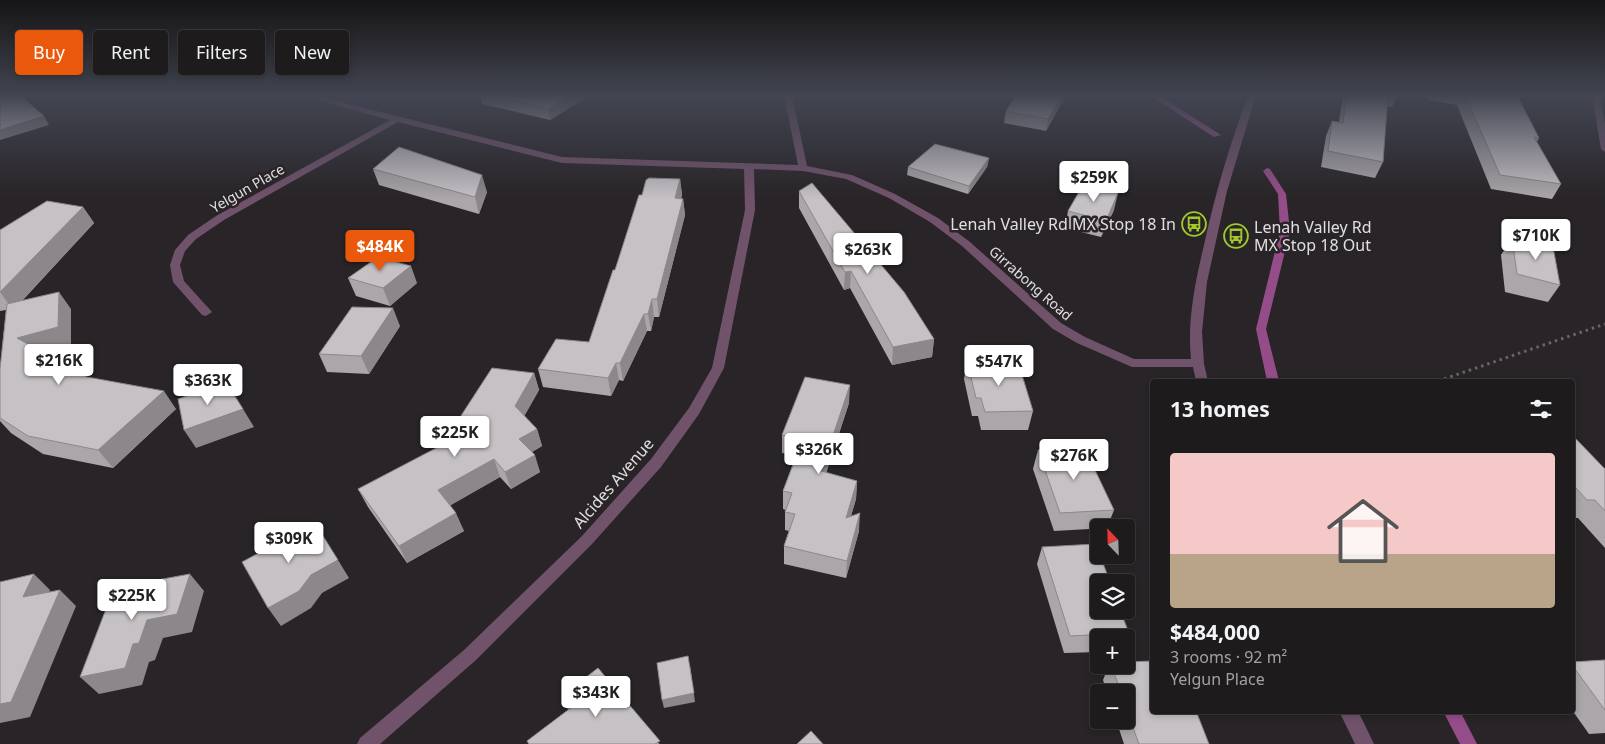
<!DOCTYPE html>
<html lang="en">
<head>
<meta charset="utf-8">
<style>
	:root { --surface:#1e1b1d; --page:#262426; --text:#f1f3f6; --muted:#a1a1a4; --line:#3c393b; --accent:#ea580c }
	body { margin:0; font-family:"Noto Sans",sans-serif; background:var(--page); color:var(--text); height:100vh; display:flex; flex-direction:column; font-size:19px; white-space:nowrap }
	* { box-sizing:border-box; margin:0 }
	p { font-size:16px; color:var(--muted) }
	.icon { flex:none; width:28px; height:28px; fill:none; stroke:currentColor; stroke-width:2; stroke-linecap:round; stroke-linejoin:round }
	.map { position:relative; flex:1; overflow:hidden }
	.panel { position:absolute; left:1150px; top:379px; width:425px; height:335px; display:flex; flex-direction:column; background:var(--surface); border-radius:5px; box-shadow:0 2px 8px #0003,0 0 0 1px var(--line) }
	.panel>* { flex:none }
	.hud { position:absolute; left:15px; top:30px; width:475px; height:45px; display:flex; gap:10px }
	.needle { width:32px; rotate:337deg }
	.buttons { position:absolute; left:1090px; top:519px; display:grid; gap:10px }
	.buttons a { display:grid; place-items:center; width:45px; height:45px; border-radius:5px; background:var(--surface); box-shadow:0 2px 8px #0003,0 0 0 1px var(--line); font-size:25px }
	.price { position:absolute; translate:-50% -42px; padding:0 11px; border-radius:5px; background:#fff; color:#222; font-size:16px; line-height:32px; filter:drop-shadow(0 1px 2px #0008) }
	.price::after { content:''; position:absolute; left:50%; top:30px; width:15px; height:11px; margin-left:-8px; background:inherit; clip-path:polygon(0 0,100% 0,50% 100%) }
	.price.selected { background:var(--accent); color:#fff }
	ul { padding:0; list-style:none }
	li { display:grid; align-content:center; gap:10px; height:265px; padding:0 20px }
	li+li { border-top:1px solid var(--line) }
	li span { display:grid; place-items:center; height:155px; border-radius:5px; color:#555 }
	li>.icon { margin-inline-start:auto }
	span .icon { width:90px; height:90px; fill:#fffc; stroke-width:1 }
	li b { font-size:21px }
	h2 { display:flex; justify-content:space-between; align-items:center; height:60px; padding:0 20px; font-size:21px }
	.tag { padding:0 18px; border-radius:5px; background:var(--surface); box-shadow:0 2px 8px #0003,0 0 0 1px var(--line); font-size:18px; line-height:45px }
	.tag.selected { background:var(--accent); color:#fff }
	.map>svg:first-child { display:block }
	.lines { fill:none; stroke-linecap:round; stroke-linejoin:round }
	.stream { fill:#954d89; fill-rule:evenodd }
	.path { stroke:#686467; stroke-width:3; stroke-dasharray:2.5 4; stroke-linecap:butt }
	.minor { fill:#71526b; fill-rule:evenodd }
	.wall { fill:#aaa6a9 }
	.shaded-wall { fill:#8b878a }
	.building { fill:#c6c1c5; stroke:#8b878a }
	.labels { text-anchor:middle; dominant-baseline:central; stroke-width:5; stroke-linejoin:round; paint-order:stroke }
	.far-street-label { font-size:14px; fill:#e1dee0; stroke:#282427 }
	.poi-label { font-size:16px; fill:#e1dee0; stroke:#282427; text-anchor:end }
	.street-label { font-size:16px; fill:#e1dee0; stroke:#282427 }
</style>
</head>
<body>
<div class="map">
<svg width="1605" height="744" viewBox="0 0 1605 744">
	<rect width="100%" height="100%" fill="#282427"/>
	<g class="lines">
		<g class="stream">
			<polygon points="1149,95 1158,95 1221,135 1214,137"/>
			<polygon points="1267,168 1270,169 1286,194 1290,231 1266,329 1279,381 1267,381 1256,329 1280,231 1278,194 1263,171"/>
			<polygon points="1443,711 1460,711 1477,744 1460,744"/>
		</g>
		<polyline class="path" points="1438,381 1605,324"/>
		<g class="minor">
			<path d="M 297,95 L 312,95 L 562,157 L 798,165 L 784,95 L 792,95 L 807,166 L 852,175 L 895,194 L 938,218 L 970,242 L 1061,323 L 1085,337 L 1134,359 L 1191,359 C 1187,321 1195,283 1204,245 C 1215,194 1230,144 1248,95 L 1256,95 L 1227,191 L 1207,282 L 1202,332 L 1204,364 L 1208,381 L 1196,381 L 1193,367 L 1132,367 L 1077,343 L 1053,329 L 962,246 L 930,222 L 889,198 L 846,179 L 803,171 L 754,169 L 755,210 L 724,368 L 699,414 L 661,467 L 592,544 L 476,660 L 380,744 L 357,744 L 360,738 L 464,650 L 582,536 L 651,459 L 689,408 L 712,368 L 745,210 L 744,169 L 562,163 L 398,122 L 224,220 L 196,239 L 185,251 L 180,265 L 184,281 L 212,312 L 206,316 L 202,315 L 173,282 L 170,265 L 175,250 L 188,235 L 216,216 L 390,120 Z"/>
			<polygon points="1592,95 1600,95 1605,123 1605,152 1601,149"/>
			<polygon points="1339,711 1358,711 1374,744 1355,744"/>
		</g>
	</g>
	<g class="wall">
		<polygon points="480,95 590,95 550,120 482,104"/>
		<polygon points="1016,95 1066,95 1046,131 1004,123 1006,111"/>
		<polygon points="1343,95 1397,95 1392,107 1387,106 1383,162 1375,178 1321,167 1326,136 1332,121 1339,122"/>
		<polygon points="1427,95 1517,95 1539,138 1537,142 1561,184 1552,199 1491,189 1457,105 1428,100"/>
		<polygon points="989,158 987,167 968,194 907,175 908,167"/>
		<polygon points="373,169 487,192 479,214 379,185"/>
		<polygon points="680,179 682,195 681,198 683,199 685,215 659,317 654,317 651,331 647,331 623,381 619,380 611,396 543,387 538,369 589,342 642,195"/>
		<polygon points="799,191 934,339 932,357 892,365 850,288 844,290 799,208"/>
		<polygon points="83,207 94,223 22,301 71,309 71,344 43,352 87,377 176,409 113,468 43,454 11,433 0,421 0,369 6,310 0,311 0,230"/>
		<polygon points="1114,210 1101,237 1065,228 1068,211"/>
		<polygon points="1512,238 1560,285 1548,302 1505,292 1501,255"/>
		<polygon points="348,278 417,283 390,306 356,296"/>
		<polygon points="400,326 369,374 327,372 319,354"/>
		<polygon points="967,361 1016,375 1033,411 1028,430 981,430 978,416 972,416 964,379"/>
		<polygon points="534,373 539,390 524,416 537,429 542,446 532,452 540,472 511,489 500,477 450,505 464,531 407,563 368,507 358,489 442,445"/>
		<polygon points="849,403 826,473 857,481 856,499 851,516 859,531 846,578 784,564 784,546 789,531 785,530 785,512 786,510 783,509 783,491 796,455 782,453 782,435"/>
		<polygon points="1572,435 1605,469 1605,548 1578,518 1572,518"/>
		<polygon points="1038,450 1114,510 1107,528 1054,531 1033,469"/>
		<polygon points="1042,547 1129,633 1126,639 1126,638 1099,638 1099,652 1064,653 1037,564"/>
		<polygon points="1605,660 1605,733 1589,734 1572,710 1572,662"/>
		<polygon points="1109,665 1126,665 1152,711 1209,744 1124,744 1116,720 1126,720 1126,692 1107,692 1103,680"/>
		<polygon points="563,695 660,744 529,744 527,741 568,710"/>
	</g>
	<g class="shaded-wall">
		<polygon points="571,95 590,95 550,120 548,109"/>
		<polygon points="1062,95 1066,95 1046,131 1048,119"/>
		<polygon points="44,116 49,125 0,140 0,130"/>
		<polygon points="989,158 987,167 968,194 969,186"/>
		<polygon points="482,175 487,192 479,214 475,197"/>
		<polygon points="680,179 682,195 677,215 675,198"/>
		<polygon points="1118,193 1114,210 1101,237 1106,221"/>
		<polygon points="683,199 685,215 659,317 657,299"/>
		<polygon points="83,207 94,223 13,310 0,292"/>
		<polygon points="411,266 417,283 390,306 383,288"/>
		<polygon points="851,271 850,288 844,290 845,272"/>
		<polygon points="59,292 71,309 71,344 31,356 17,338"/>
		<polygon points="652,299 654,317 651,331 648,314"/>
		<polygon points="393,308 400,326 369,374 361,356"/>
		<polygon points="644,314 647,331 623,381 620,363"/>
		<polygon points="934,339 932,357 892,365 893,347"/>
		<polygon points="616,363 619,380 611,396 608,378"/>
		<polygon points="534,373 539,390 520,424 515,406"/>
		<polygon points="850,385 849,403 821,489 821,471"/>
		<polygon points="164,391 176,409 113,468 98,450"/>
		<polygon points="243,409 254,427 196,448 184,430"/>
		<polygon points="537,429 542,446 525,456 519,439"/>
		<polygon points="535,455 540,472 511,489 505,472"/>
		<polygon points="494,459 500,477 446,508 438,490"/>
		<polygon points="857,481 856,499 845,536 846,518"/>
		<polygon points="456,513 464,531 407,563 399,546"/>
		<polygon points="860,513 859,531 846,578 847,561"/>
		<polygon points="338,560 349,578 322,593 311,608 281,626 268,608 311,575"/>
		<polygon points="34,574 50,590 40,614 23,597"/>
		<polygon points="190,574 204,591 192,632 163,638 155,660 149,662 142,685 99,694 80,677 133,644 147,620"/>
		<polygon points="60,590 76,606 30,717 0,723 0,704"/>
		<polygon points="690,665 695,702 664,708 662,700"/>
	</g>
	<g class="building">
		<polygon points="0,95 20,95 44,116 0,130"/>
		<polygon points="489,95 571,95 548,109"/>
		<polygon points="1016,95 1062,95 1048,119 1006,111"/>
		<polygon points="1347,95 1388,95 1383,162 1328,151 1332,121 1343,123"/>
		<polygon points="1465,95 1517,95 1539,138 1534,137 1561,184 1500,175"/>
		<polygon points="935,144 989,158 969,186 908,167"/>
		<polygon points="399,147 482,175 475,197 373,169"/>
		<polygon points="649,178 680,179 675,198 683,199 657,299 652,299 648,314 644,314 620,363 616,363 608,378 538,369 556,339 589,342 613,270 615,270 639,195 642,195 646,180"/>
		<polygon points="812,183 904,292 934,339 893,347 851,271 845,272 799,191"/>
		<polygon points="1083,185 1118,193 1106,221 1068,211"/>
		<polygon points="47,201 83,207 0,292 0,230"/>
		<polygon points="1512,238 1553,247 1560,285 1517,274"/>
		<polygon points="378,257 411,266 383,288 348,278"/>
		<polygon points="59,292 58,327 17,338 87,377 164,391 98,450 28,436 0,418 0,369 7,304"/>
		<polygon points="352,307 393,308 361,356 319,354"/>
		<polygon points="967,361 1012,361 1016,375 1022,375 1033,411 985,412 981,398 976,398"/>
		<polygon points="492,368 534,373 515,406 537,429 519,439 535,455 505,472 494,459 438,490 456,513 399,546 358,489 442,445"/>
		<polygon points="805,377 850,385 821,471 857,481 846,518 860,513 847,561 784,546 795,514 785,512 792,493 783,491 803,439 782,435"/>
		<polygon points="226,382 243,409 184,430 178,399"/>
		<polygon points="1572,435 1605,469 1605,511 1595,500 1587,500 1575,487 1572,488"/>
		<polygon points="1084,447 1114,510 1060,513 1038,450"/>
		<polygon points="315,523 338,560 311,575 299,591 268,608 242,562"/>
		<polygon points="1096,544 1099,551 1099,555 1100,555 1110,582 1099,582 1099,610 1120,610 1129,633 1070,636 1042,547"/>
		<polygon points="34,574 23,597 60,590 11,702 0,704 0,582"/>
		<polygon points="190,574 177,614 147,620 139,643 133,644 125,668 80,677 114,588"/>
		<polygon points="688,656 694,693 662,700 657,663"/>
		<polygon points="1605,660 1605,710 1572,665 1572,662"/>
		<polygon points="1152,661 1152,711 1196,711 1209,744 1139,744 1126,708 1126,692 1121,692 1111,665 1126,665 1126,662"/>
		<polygon points="598,668 660,741 655,744 529,744 527,741 572,707 563,695"/>
		<polygon points="811,731 823,744 797,744"/>
	</g>
	<linearGradient id="sky" x2="0" y2="1"><stop stop-color="#161415"/><stop offset="0.48" stop-color="#424552"/><stop offset="1" stop-color="#424552" stop-opacity="0"/></linearGradient>
	<rect width="1605" height="199" fill="url(#sky)"/>
	<defs>
		<g id="bus-ring" transform="scale(1.25)"><circle r="9.5" fill="#282427" stroke="#a1c92a" stroke-width="1.5"/><path d="M-5-6H5V4H4V6H2V4H-2V6H-4V4H-5ZM-3.5-4V0h7V-4ZM-3.5 1.2v1.5H-2V1.2ZM2 1.2v1.5H3.5V1.2Z" fill="#a1c92a"/></g>
	</defs>
	<g fill-rule="evenodd">
		<use href="#bus-ring" x="1194" y="224"/>
		<use href="#bus-ring" x="1236" y="236"/>
	</g>
	<g class="labels">
		<g class="far-street-label">
			<text transform="translate(247 188) rotate(-30)">Yelgun Place</text>
			<text transform="translate(1031 283) rotate(41)">Girrabong Road</text>
		</g>
		<g class="poi-label">
			<text x="1176" y="224">Lenah Valley Rd MX Stop 18 In</text>
			<text x="1254" y="227" text-anchor="start">Lenah Valley Rd<tspan x="1254" dy="18">MX Stop 18 Out</tspan></text>
		</g>
		<g class="street-label">
			<text transform="translate(613 483) rotate(-49)">Alcides Avenue</text>
		</g>
	</g>
</svg>
<div class="buttons">
<a><svg class="needle" viewBox="-14 -14 28 28"><path d="M0-13l5 13h-10z" fill="#e53935"/><path d="M0 13l5-13h-10z" fill="#a1a1a4"/></svg></a>
<a><svg class="icon" aria-label="layers" viewBox="0 0 24 24"><path d="M12 4l9 5-9 5-9-5zM3 14l9 5 9-5"/></svg></a>
<a>+</a>
<a>−</a>
</div>
<b class="price" style="left:1094px;top:203px">$259K</b>
<b class="price" style="left:1536px;top:261px">$710K</b>
<b class="price selected" style="left:380px;top:272px">$484K</b>
<b class="price" style="left:868px;top:275px">$263K</b>
<b class="price" style="left:59px;top:386px">$216K</b>
<b class="price" style="left:999px;top:387px">$547K</b>
<b class="price" style="left:208px;top:406px">$363K</b>
<b class="price" style="left:455px;top:458px">$225K</b>
<b class="price" style="left:819px;top:475px">$326K</b>
<b class="price" style="left:1074px;top:481px">$276K</b>
<b class="price" style="left:289px;top:564px">$309K</b>
<b class="price" style="left:132px;top:621px">$225K</b>
<b class="price" style="left:596px;top:718px">$343K</b>
<div class="hud">
<a class="tag selected">Buy</a>
<a class="tag">Rent</a>
<a class="tag">Filters</a>
<a class="tag">New</a>
</div>
<section class="panel">
<h2>13 homes<svg class="icon" aria-label="filters" viewBox="0 0 24 24"><path d="M4 7h16M4 17h16"/><circle cx="9" cy="7" r="2"/><circle cx="15" cy="17" r="2"/></svg></h2>
<ul>
<li><span style="background:linear-gradient(#f6c9c9 65%,#b9a48a 0)"><svg class="icon" aria-label="home" viewBox="0 0 24 24"><path d="M3 11l9-7 9 7M6 9v11h12V9"/></svg></span><div><b>$484,000</b><p>3 rooms · 92 m²</p><p>Yelgun Place</p></div></li>
</ul>
</section>
</div>
</body>
</html>
